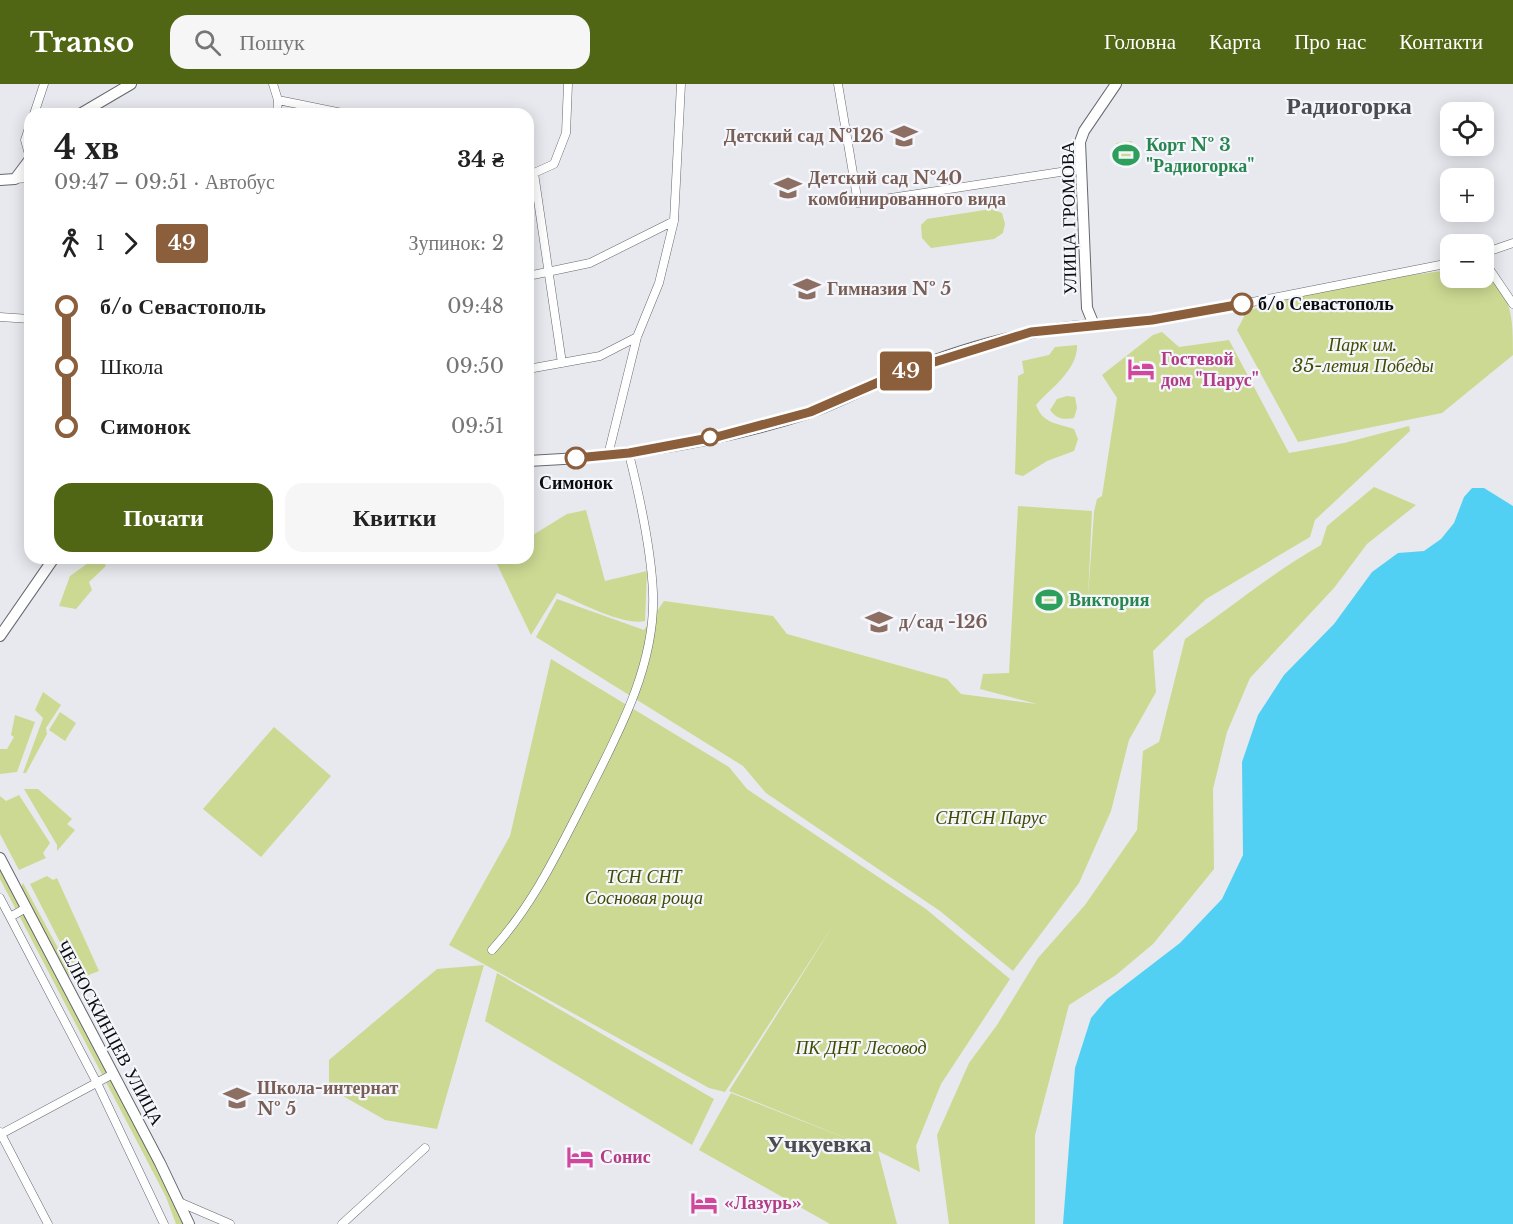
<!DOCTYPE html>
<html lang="uk">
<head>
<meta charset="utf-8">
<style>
  body { margin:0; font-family:"Libre Baskerville",serif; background:#f6f6f6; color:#222; height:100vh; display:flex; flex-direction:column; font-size:22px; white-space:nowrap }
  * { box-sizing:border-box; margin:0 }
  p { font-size:20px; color:#767676 }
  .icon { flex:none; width:33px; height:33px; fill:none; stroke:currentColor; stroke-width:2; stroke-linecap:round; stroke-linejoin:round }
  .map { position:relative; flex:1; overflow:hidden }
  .panel { position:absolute; left:24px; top:24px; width:510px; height:456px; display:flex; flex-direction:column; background:#fff; border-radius:18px; box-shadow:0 3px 15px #0003 }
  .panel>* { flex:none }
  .badge { padding:0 12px; border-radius:4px; font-size:21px; line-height:39px }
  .fabs { position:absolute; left:1440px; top:18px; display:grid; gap:12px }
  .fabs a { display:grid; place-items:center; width:54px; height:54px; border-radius:12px; background:#fff; box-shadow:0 3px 15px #0003; font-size:30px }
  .map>.badge { position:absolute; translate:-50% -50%; box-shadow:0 0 0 3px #fff }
  .legs { display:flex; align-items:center; gap:9px; height:66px; padding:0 30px; font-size:20px }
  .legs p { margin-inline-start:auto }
  .head { display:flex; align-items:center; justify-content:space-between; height:102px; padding:0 30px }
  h1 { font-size:33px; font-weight:700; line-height:45px }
  .primary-button { display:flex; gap:12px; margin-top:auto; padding:12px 30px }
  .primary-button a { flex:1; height:69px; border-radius:18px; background:#506614; color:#fff; font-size:24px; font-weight:700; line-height:69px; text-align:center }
  .primary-button a+a { background:#f6f6f6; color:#222 }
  ul { padding:0 30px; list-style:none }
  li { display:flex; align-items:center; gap:21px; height:60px; font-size:22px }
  li i { display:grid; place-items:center; width:9px; height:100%; margin:0 8px; background:currentColor }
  li i::after { content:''; width:15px; height:15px; margin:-8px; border:4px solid; border-radius:50%; background:#fff }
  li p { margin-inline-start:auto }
  li:first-child i { background:linear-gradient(#0000 50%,currentColor 0) }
  li:last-child i { background:linear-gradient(currentColor 50%,#0000 0) }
  header { display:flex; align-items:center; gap:36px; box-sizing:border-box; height:84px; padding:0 30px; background:#506614; color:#fff }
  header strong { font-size:28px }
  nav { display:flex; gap:33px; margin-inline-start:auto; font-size:21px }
  .search { width:420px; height:54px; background:#f6f6f6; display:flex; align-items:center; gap:15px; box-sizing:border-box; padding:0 21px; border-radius:18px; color:#767676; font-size:22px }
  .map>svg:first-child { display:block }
</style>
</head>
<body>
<header>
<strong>Transo</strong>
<div class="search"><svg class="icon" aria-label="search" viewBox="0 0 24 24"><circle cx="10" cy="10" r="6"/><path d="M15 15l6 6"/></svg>Пошук</div>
<nav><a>Головна</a><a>Карта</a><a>Про нас</a><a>Контакти</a></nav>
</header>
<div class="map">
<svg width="1513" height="1140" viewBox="0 0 1513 1140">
  <rect width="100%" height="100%" fill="#e7e9ee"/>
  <!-- green -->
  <path fill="#ccd992" d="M1132,57L1135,82L1120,84L1116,59Z
    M991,125L1002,129L1005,140L1003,149L994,155L931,164L922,154L921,141L927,135Z
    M1450,186V194H1484V187C1513,213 1513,234 1513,271L1442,329L1298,358L1237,246L1247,227L1343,200Z
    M1162,248L1179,263L1229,256L1289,369L1344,359L1409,342L1410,347L1315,436L1310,453L1206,515L1153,567L1156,608L1129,656L1111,727L1079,799L1013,887L940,827L766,709L743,682L536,553L557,515L644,546L664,517L773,532L787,550L947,595L961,610L1037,620L980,605L983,590L1009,589L1018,422L1092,427L1088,513L1094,428L1097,415L1102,412L1117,314L1102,291L1153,251Z
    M1077,261C1078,286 1051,304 1036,321C1043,340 1057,339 1074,345L1078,355L1074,367L1047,377L1023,392L1015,390L1018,292L1024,289L1022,277L1049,271L1055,263Z
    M1067,312L1075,313L1077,324L1074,334C1063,336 1057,335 1050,326L1057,315Z
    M1374,403L1416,421L1367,460L1334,504L1250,594L1227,648L1213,705L1214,785L1153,860L1116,891L1069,921L1035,1051V1140H949L937,1051L969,979L997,941L1038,874L1085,821L1137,746L1143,667L1159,658L1185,555C1231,524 1273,488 1321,461L1327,442Z
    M586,426L605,497L647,487L645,537C623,542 579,518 557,509L531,551L494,474H528V454L567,430Z
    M95,474H101L106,482L89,498L92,506L76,525L59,522L70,492Z
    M551,575L729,683L747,705L926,825L1010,895L941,1000L916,1062L920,1088L878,1067L897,1140H830L699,1066L731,1009L861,1060L729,1007L834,840L725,1008L709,1004L449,861L510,752Z
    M43,608L61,621L46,644L47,650L26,689H23L43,634L35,626Z
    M60,628L76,639L65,657L49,646Z
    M15,631L35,638L17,688L0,690V665H7L14,653L11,651Z
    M274,643L331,692L261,773L203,725Z
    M24,705H38L72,735L67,740L75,746L57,767V761Z
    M19,711L50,759L43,769L46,774L19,786L0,750V712L6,717Z
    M0,779L186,1140H176L166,1113L0,795Z
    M47,792L53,796L57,794L99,887L86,892L88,896L78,893L30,800Z
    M23,799L73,892L65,891L21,804Z
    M484,881L437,1045L385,1036L329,1004V976L437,885Z
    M497,889L714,1015L692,1061L485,937Z"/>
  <!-- water -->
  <path fill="#52d0f3" d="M1472,404H1484L1513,422V1140H1063L1075,984L1091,934L1107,915L1180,859L1222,815L1243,771L1242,678L1258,631L1284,591L1334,540L1372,488L1398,469L1424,467L1441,455L1454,439L1464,413Z"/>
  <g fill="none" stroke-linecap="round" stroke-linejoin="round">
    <defs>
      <path id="street" d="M273,0L278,16L277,30
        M838,0L858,119L1080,85
        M278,16L347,30
        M34,30L44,0
        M30,41L25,56L30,74
        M528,86L534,89L554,80L566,49L568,0
        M534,89L562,279
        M15,95L30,94
        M1484,169L1513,159
        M1484,177L1513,220
        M528,192L590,179L674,137
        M0,233L30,235
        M1094,241L1152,236L1227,223L1450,179
        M528,285L600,272L637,253
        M608,371L637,253L659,199L674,137L681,0
        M0,814L97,999L164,1140
        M10,833L26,824
        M492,866C531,823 555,774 581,723C614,657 656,585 653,509C651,463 640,414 629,370
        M0,1048L48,1140
        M1,1050L113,990
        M179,1118L230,1140
        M342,1140L425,1064"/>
      <path id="secondary" d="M80,30L131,0
        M0,96L15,95L30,75
        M528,377C622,373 719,358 809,329C841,318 870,301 901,289C962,264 1028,245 1094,241L1087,224L1080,58L1084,47L1116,0
        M0,552L54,474
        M0,774L160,1079L189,1140"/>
    </defs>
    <!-- street casing -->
    <use href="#street" stroke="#67686d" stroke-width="9"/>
    <!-- secondary casing -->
    <use href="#secondary" stroke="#67686d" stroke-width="12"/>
    <!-- street -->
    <use href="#street" stroke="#fff" stroke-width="8"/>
    <!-- secondary -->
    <use href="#secondary" stroke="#fff" stroke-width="10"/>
  </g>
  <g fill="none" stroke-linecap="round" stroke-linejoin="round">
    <defs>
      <path id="line-1" d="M576,374L629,369L720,352L810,328L902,288L1031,248L1152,236L1242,220"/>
    </defs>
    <!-- line-1 casing -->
    <use href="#line-1" stroke="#fff" stroke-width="14"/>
    <!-- line-1 -->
    <use href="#line-1" stroke="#8b5e3c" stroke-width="9"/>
  </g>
  <!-- icons -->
  <defs>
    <symbol id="school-bare" viewBox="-9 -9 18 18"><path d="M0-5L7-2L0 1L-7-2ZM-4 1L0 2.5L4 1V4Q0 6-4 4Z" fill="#8d6e63" stroke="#f4f6fb" stroke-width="2.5" paint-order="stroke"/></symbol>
    <symbol id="stadium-bare" viewBox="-9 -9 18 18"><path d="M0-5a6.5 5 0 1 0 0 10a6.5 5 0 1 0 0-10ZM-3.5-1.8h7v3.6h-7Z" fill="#2e9e5b" stroke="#f4f6fb" stroke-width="2.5" paint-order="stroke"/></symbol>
    <symbol id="hotel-bare" viewBox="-9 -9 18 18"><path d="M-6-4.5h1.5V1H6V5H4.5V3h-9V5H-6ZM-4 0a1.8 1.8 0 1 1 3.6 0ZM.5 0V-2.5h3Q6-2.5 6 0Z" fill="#d1479c" stroke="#f4f6fb" stroke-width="2.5" paint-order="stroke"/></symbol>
  </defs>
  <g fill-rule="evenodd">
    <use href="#school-bare" x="885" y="33" width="38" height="38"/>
    <use href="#stadium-bare" x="1107" y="52" width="38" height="38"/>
    <use href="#school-bare" x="769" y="85" width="38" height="38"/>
    <use href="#school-bare" x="788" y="186" width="38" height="38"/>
    <use href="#hotel-bare" x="1122" y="266" width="38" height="38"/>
    <use href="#stadium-bare" x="1030" y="497" width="38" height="38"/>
    <use href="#school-bare" x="860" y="519" width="38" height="38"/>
    <use href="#school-bare" x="218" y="995" width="38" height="38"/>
    <use href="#hotel-bare" x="561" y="1054" width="38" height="38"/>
    <use href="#hotel-bare" x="685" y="1100" width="38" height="38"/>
  </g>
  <!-- markers -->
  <g fill="#fff" stroke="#8b5e3c" stroke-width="3">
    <circle cx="1242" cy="220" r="10"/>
    <circle cx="710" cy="353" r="8"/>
    <circle cx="576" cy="374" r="10"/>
  </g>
  <g text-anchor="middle" stroke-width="4.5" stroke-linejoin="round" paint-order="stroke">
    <!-- education labels -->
    <g font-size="18" font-weight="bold" fill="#785e54" stroke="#f4f6fb" text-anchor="start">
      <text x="884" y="58" text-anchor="end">Детский сад №126</text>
      <text x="808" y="100">Детский сад №40<tspan x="808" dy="21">комбинированного вида</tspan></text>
      <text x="827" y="211">Гимназия № 5</text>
      <text x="899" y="544">д/сад -126</text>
      <text x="257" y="1010">Школа-интернат<tspan x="257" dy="21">№ 5</tspan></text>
    </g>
    <!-- leisure labels -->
    <g font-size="18" font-weight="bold" fill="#27864d" stroke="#f4f6fb" text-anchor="start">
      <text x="1146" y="67">Корт № 3<tspan x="1146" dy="21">"Радиогорка"</tspan></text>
      <text x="1069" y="522">Виктория</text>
    </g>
    <!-- street labels -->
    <g font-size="18" fill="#0b0c0e" stroke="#f4f6fb">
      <text transform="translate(1069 134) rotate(-91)" y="6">УЛИЦА ГРОМОВА</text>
      <text transform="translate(110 949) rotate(62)" y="6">ЧЕЛЮСКИНЦЕВ УЛИЦА</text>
    </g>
    <!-- stop labels -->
    <g font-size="18" font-weight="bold" fill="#0b0c0e" stroke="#f4f6fb" text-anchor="start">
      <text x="1258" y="226">б/о Севастополь</text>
      <text x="576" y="405" text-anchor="middle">Симонок</text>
    </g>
    <!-- park labels -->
    <g font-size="18" font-style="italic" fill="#414a00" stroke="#f4f6fb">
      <text x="1363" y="267">Парк им.<tspan x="1363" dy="21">35-летия Победы</tspan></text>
      <text x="991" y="740">СНТСН Парус</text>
      <text x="644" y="799">ТСН СНТ<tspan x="644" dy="21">Сосновая роща</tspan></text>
      <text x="861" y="970">ПК ДНТ Лесовод</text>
    </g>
    <!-- hotel labels -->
    <g font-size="18" font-weight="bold" fill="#b23c85" stroke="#f4f6fb" text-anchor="start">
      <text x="1161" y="281">Гостевой<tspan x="1161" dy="21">дом "Парус"</tspan></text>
      <text x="600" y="1079">Сонис</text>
      <text x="724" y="1125">«Лазурь»</text>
    </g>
    <!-- district labels -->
    <g font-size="24" font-weight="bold" fill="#4a4c50" stroke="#f4f6fb">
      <text x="1349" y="30">Радиогорка</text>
      <text x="819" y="1068">Учкуевка</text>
    </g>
  </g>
</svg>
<div class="fabs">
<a><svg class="icon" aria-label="locate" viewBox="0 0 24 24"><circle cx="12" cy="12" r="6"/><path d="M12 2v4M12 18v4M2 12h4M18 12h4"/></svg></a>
<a>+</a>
<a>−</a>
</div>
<b class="badge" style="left:906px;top:287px;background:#8b5e3c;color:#fff">49</b>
<section class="panel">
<div class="head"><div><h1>4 хв</h1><p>09:47 – 09:51 · Автобус</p></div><b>34 ₴</b></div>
<div class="legs"><svg class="icon" aria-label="walk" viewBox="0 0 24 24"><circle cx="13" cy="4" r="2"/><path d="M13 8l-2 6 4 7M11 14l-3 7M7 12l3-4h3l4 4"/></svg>1<svg class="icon" aria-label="forward" viewBox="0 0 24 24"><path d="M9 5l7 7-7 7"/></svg><b class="badge" style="background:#8b5e3c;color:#fff">49</b><p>Зупинок: 2</p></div>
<ul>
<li><i style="color:#8b5e3c"></i><b>б/о Севастополь</b><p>09:48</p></li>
<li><i style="color:#8b5e3c"></i><span>Школа</span><p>09:50</p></li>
<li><i style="color:#8b5e3c"></i><b>Симонок</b><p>09:51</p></li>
</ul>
<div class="primary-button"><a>Почати</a><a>Квитки</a></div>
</section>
</div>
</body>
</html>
